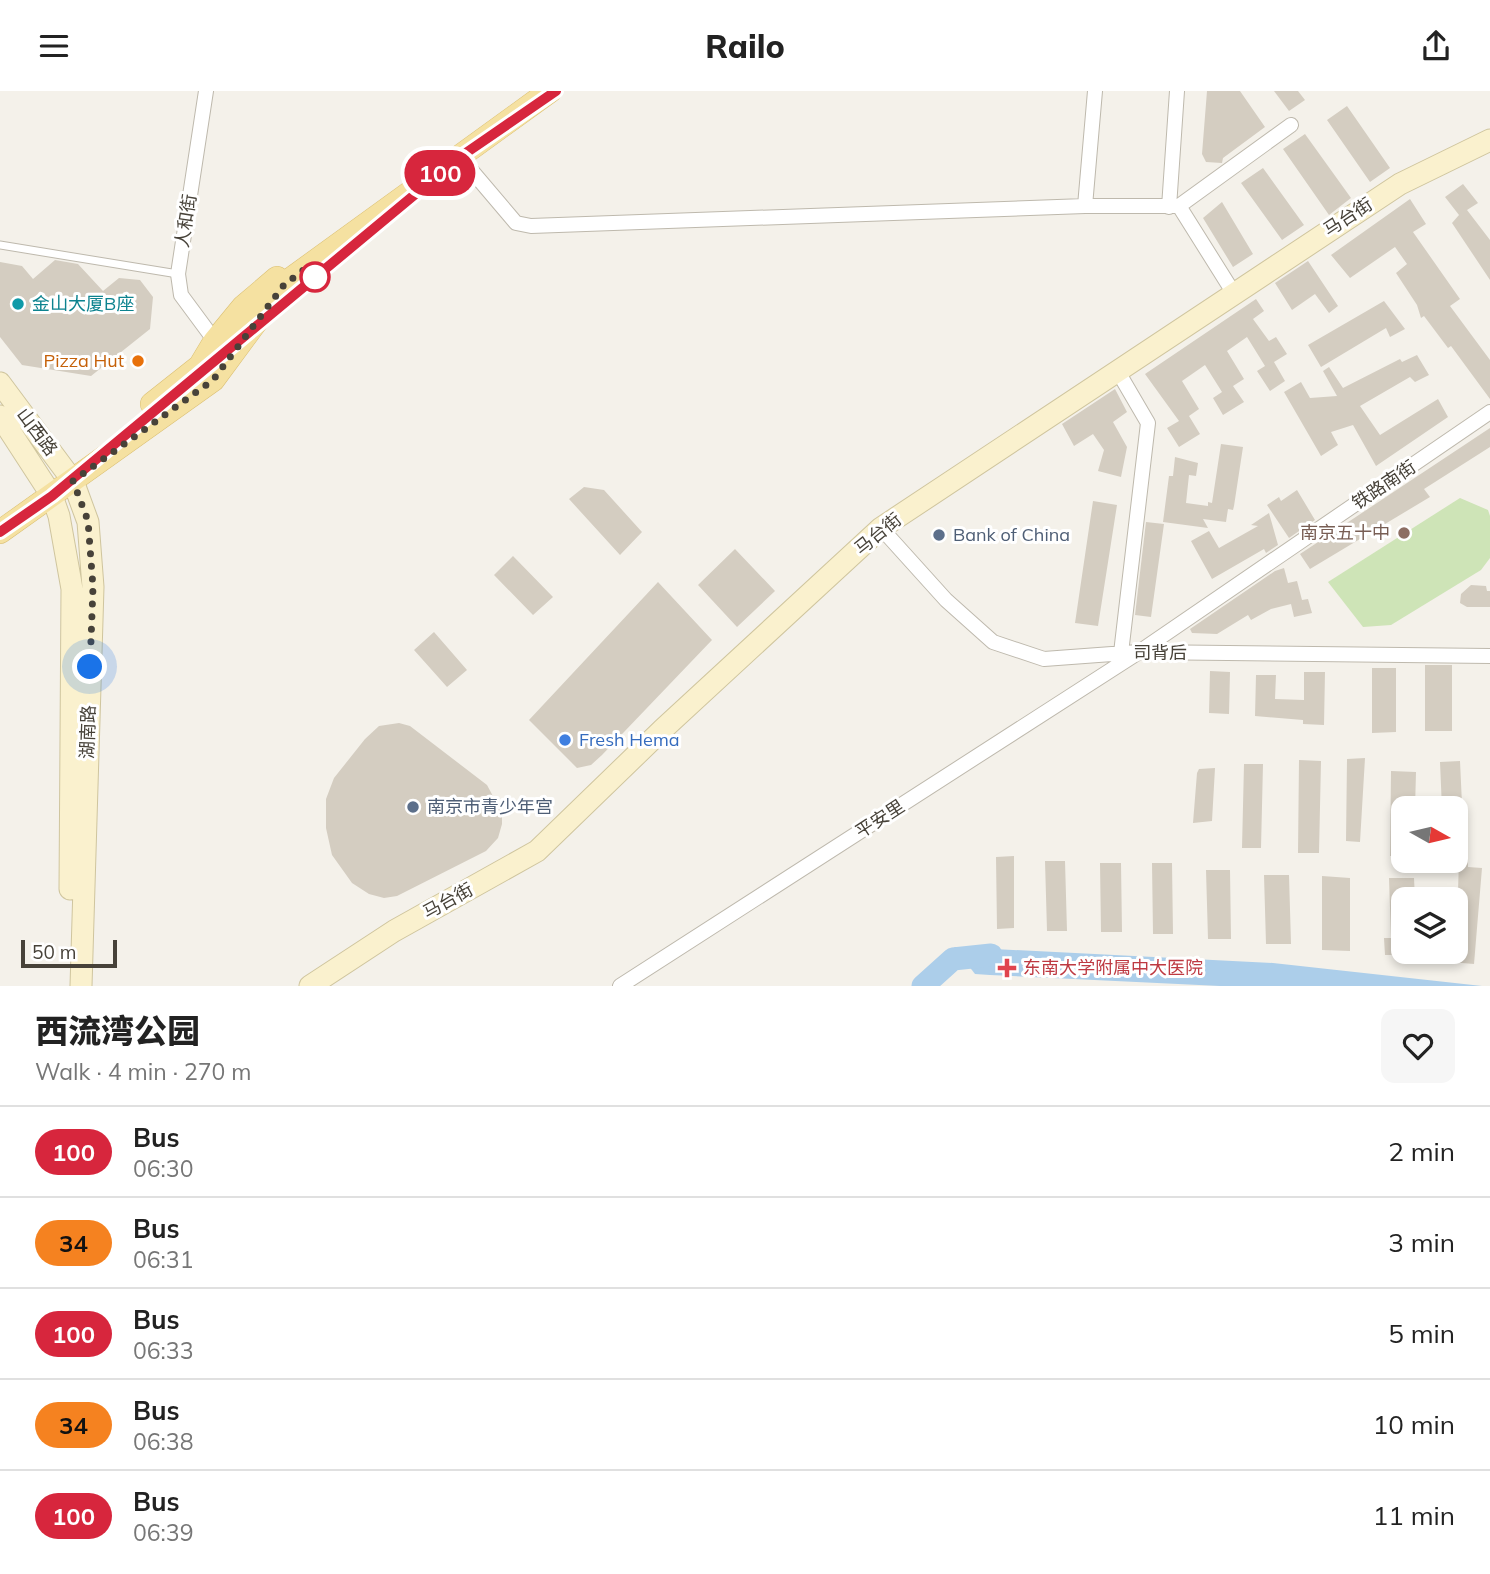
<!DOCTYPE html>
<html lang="en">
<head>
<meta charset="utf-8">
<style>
  body { margin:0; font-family:Mulish,"Noto Sans SC",sans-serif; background:#f6f6f6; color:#222; height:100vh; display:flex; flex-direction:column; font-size:26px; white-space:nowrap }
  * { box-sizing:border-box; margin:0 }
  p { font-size:23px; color:#767676 }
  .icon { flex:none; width:38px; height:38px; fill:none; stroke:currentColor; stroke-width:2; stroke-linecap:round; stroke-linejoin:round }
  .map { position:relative; height:895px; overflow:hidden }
  .drawer { display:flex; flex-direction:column; background:#fff; flex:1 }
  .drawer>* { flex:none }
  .badge { padding:0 14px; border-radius:23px; font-size:24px; line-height:46px }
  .needle { width:46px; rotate:98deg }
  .tools { position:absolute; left:1391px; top:705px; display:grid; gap:14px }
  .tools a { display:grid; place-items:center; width:77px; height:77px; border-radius:14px; background:#fff; box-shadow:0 4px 10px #0003; font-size:35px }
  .scale { position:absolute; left:21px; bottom:18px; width:96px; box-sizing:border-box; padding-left:7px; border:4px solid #474239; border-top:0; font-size:19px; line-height:24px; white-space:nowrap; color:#474239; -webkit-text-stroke:5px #fff; paint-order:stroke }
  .you { position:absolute; width:35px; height:35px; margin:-18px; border:5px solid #fff; border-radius:50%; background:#1a73e8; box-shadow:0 0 0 10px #1a73e833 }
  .map>.badge { position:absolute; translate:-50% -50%; box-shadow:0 0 0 4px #fff }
  .round { display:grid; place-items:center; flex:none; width:74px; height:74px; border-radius:14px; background:#f6f6f6 }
  .overview { display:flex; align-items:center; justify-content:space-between; height:119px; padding:0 35px }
  h1 { font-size:33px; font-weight:800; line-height:52px }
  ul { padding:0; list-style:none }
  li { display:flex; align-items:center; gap:21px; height:91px; padding:0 35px; border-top:2px solid #e0e0e0 }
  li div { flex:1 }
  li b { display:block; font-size:26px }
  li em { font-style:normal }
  li .badge { min-width:77px; font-weight:700; text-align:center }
  header { display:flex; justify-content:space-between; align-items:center; height:91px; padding:0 35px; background:#fff; font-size:32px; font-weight:800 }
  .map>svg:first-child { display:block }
</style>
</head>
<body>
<header><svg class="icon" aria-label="menu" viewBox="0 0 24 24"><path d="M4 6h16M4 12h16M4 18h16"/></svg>Railo<svg class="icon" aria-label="share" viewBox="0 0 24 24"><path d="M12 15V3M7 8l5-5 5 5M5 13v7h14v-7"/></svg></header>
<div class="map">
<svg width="1490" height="895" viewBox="0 0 1490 895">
  <rect width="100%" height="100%" fill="#f4f1ea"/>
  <!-- green -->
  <path fill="#cee4b7" d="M1460,407L1488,419L1490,425V467L1481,479L1391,534L1363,536L1328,491Z"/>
  <!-- water -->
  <path fill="#acceea" d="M954,856L1273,872L1482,895H1220L990,884L975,883Z"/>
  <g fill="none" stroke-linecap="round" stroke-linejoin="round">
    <!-- river -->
    <path stroke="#acceea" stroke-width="23" d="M923,895L953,868L991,864"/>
  </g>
  <!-- building -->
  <path fill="#d4cdc1" d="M1207,0H1240L1265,36L1223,67L1222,72L1206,71L1202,63Z
    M1274,0H1298L1305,9L1289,20Z
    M1347,15L1390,77L1370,91L1327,29Z
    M1305,43L1351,107L1329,124L1283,58Z
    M1263,77L1304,134L1282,149L1241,92Z
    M1463,93L1478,112L1467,119L1490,149V189L1452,132L1459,124L1445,106Z
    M1410,108L1426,133L1413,141L1460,208L1450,215L1490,269V308L1451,255L1448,257L1424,225L1421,227L1417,214L1396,182L1407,173L1395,156L1350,187L1331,164Z
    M1222,111L1253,163L1233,176L1203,127Z
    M55,169L78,173L103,200L119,187L140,189L153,206L150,238L91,285L22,274L0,246V171L22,175L33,188Z
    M1308,170L1338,215L1329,222L1315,203L1292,219L1275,192Z
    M1256,208L1264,220L1253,228L1269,250L1276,246L1287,263L1274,271L1285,290L1270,300L1257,280L1265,275L1247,246L1227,260L1244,288L1233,295L1244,311L1223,324L1213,307L1222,301L1205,274L1182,290L1199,318L1189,325L1200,343L1179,356L1167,337L1179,330L1145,283Z
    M1384,210L1405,238L1390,246L1386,237L1321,276L1308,254Z
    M1417,264L1429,284L1415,291L1410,286L1360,315L1380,344L1438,308L1448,326L1376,375L1353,334L1331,341L1338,354L1321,365L1284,301L1301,291L1310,307L1337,305L1323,280L1329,276L1343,297L1400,268L1402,271Z
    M1115,298L1127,321L1113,331L1127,356L1121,386L1098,380L1104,359L1093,343L1074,355L1062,333Z
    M1490,337V356L1424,398L1430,406L1310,478L1300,463Z
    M1221,353L1243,356L1234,415L1233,419L1228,418L1226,431L1203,428L1208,437L1163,431L1169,385H1173L1175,366L1198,372L1196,385L1189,384L1186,412L1208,415V411L1212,412Z
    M584,396L604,399L642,441L620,464L569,408Z
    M1297,399L1315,429L1289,447L1267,414L1279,406L1281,410Z
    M1093,410L1117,414L1098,535L1075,532Z
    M1269,422L1278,454L1266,462L1264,458L1212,488L1191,450L1209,440L1219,457L1258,435L1251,434Z
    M1146,431L1164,433L1151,526L1135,524Z
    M735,458L775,500L737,536L698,494Z
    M513,465L553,506L533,524L494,484Z
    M1284,477L1288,492L1297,490L1302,509L1308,508L1312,522L1294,526L1291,513L1271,518L1251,529L1248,524L1217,543L1192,542L1190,538L1275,480Z
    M658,491L712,549L602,664L591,674L577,677L529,629Z
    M1471,494L1486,495L1487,500H1490V516H1467L1460,512L1461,503Z
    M434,541L467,579L447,596L414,559Z
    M1425,574H1452V640H1425Z
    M1372,577H1396V641L1372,642Z
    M1210,580L1230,581L1229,623L1209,622Z
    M1304,581H1325L1324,634L1303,633V629L1255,625L1256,584H1276L1275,608L1304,609Z
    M399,632L410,635L487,694L502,722V733L498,747L486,760L397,805L384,807L369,803L352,792L332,764L326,737V708L334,687L365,648L379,635Z
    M1365,667L1360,751L1346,750L1347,668Z
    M1299,669L1321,670L1319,762H1298Z
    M1460,670L1462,713H1466L1467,726L1456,725V718H1442L1440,671Z
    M1244,673H1263L1261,757H1242Z
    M1215,677L1212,730L1193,732L1197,682L1199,678Z
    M1391,680L1416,681L1415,718H1404V765H1390Z
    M1456,748H1468V776L1482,777L1474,873L1450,871L1451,861H1456L1459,769H1456Z
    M1014,765V837L997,838L996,766Z
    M1045,770H1065L1067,840H1047Z
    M1100,772H1121L1122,841H1101Z
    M1152,772H1172L1173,843H1153Z
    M1206,779H1230L1231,848H1208Z
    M1264,784H1289L1291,853H1266Z
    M1322,785L1350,787V860L1322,859Z
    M1389,787H1414L1415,808H1404V864H1385L1384,847H1391Z"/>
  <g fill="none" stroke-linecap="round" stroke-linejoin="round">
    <defs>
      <path id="lane" d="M0,154L178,183"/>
      <path id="street" d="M206,0L178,183L181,204L215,250
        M460,66L516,132L531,135L1085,115L1095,0
        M1085,115H1179L1233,201
        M1179,115L1291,34
        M1169,116L1177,0
        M1117,279L1148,332L1121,562
        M881,437L946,509L993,551L1044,568L1139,561L1490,565
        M620,895L1139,561L1490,321"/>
      <path id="secondary" d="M0,292L73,390L88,431L93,496L81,895
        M0,325L52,405L59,425L72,498L70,798
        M310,895L394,840L537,760L662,639L881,437L1400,93L1490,49"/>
      <path id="primary" d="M152,313L200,275L215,250L243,216L277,187
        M0,441L213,289L284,193L550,0"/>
    </defs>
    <!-- lane casing -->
    <use href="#lane" stroke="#beb9ad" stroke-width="9"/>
    <!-- street casing -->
    <use href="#street" stroke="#beb9ad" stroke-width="16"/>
    <!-- secondary casing -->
    <use href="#secondary" stroke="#cfc59e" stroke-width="23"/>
    <!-- primary casing -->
    <use href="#primary" stroke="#dabf72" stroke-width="24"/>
    <!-- lane -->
    <use href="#lane" stroke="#fff" stroke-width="7"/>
    <!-- street -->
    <use href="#street" stroke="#fff" stroke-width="14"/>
    <!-- secondary -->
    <use href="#secondary" stroke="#faf1ce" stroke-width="21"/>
    <!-- primary -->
    <use href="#primary" stroke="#f5e1a1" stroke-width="23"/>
  </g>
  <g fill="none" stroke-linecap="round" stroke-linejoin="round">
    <defs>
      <path id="line" d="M0,441L52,405L460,66L556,0"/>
    </defs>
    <!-- line casing -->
    <use href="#line" stroke="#fff" stroke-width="16"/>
    <!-- line -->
    <use href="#line" stroke="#d7263d" stroke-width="10"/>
    <!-- walk -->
    <path stroke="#474239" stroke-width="7" stroke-dasharray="0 12.6" d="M90,576L93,496L88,430L73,390L213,289L284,194L306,177L315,186"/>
  </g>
  <!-- markers -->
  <circle fill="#fff" stroke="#d7263d" stroke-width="3.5" cx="315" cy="186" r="14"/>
  <circle fill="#0f9aa8" stroke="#fff" stroke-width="2.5" cx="18" cy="213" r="7"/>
  <circle fill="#e8710a" stroke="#fff" stroke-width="2.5" cx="138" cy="270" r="7"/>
  <circle fill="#8d6e63" stroke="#fff" stroke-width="2.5" cx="1404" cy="442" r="7"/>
  <g fill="#5c6f8a" stroke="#fff" stroke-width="2.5">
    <circle cx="939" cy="444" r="7"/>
    <circle cx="413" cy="716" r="7"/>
  </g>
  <circle fill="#3f7fe0" stroke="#fff" stroke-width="2.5" cx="565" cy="649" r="7"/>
  <path fill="#e0444e" stroke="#fff" stroke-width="2.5" d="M1003.5 866.5h7v7h7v7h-7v7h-7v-7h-7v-7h7z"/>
  <g text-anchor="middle" stroke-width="6" stroke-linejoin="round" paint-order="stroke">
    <!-- street labels -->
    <g font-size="18" fill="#474239" stroke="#fff">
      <text transform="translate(1348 126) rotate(-33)" y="6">马台街</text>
      <text transform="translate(186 130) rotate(-81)" y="6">人和街</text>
      <text transform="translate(37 341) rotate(53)" y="6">山西路</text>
      <text transform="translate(1384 394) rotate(-34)" y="6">铁路南街</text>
      <text transform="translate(878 443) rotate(-39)" y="6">马台街</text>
      <text x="1160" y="568">司背后</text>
      <text transform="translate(88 641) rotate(-88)" y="6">湖南路</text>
      <text transform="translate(880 728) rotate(-33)" y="6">平安里</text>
      <text transform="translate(448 810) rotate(-29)" y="6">马台街</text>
    </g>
    <!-- culture labels -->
    <g font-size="18" fill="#0d838f" stroke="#fff" text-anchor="start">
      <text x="32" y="219">金山大厦B座</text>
    </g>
    <!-- food labels -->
    <g font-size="18" fill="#c56008" stroke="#fff" text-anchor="end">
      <text x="124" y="276">Pizza Hut</text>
    </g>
    <!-- education labels -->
    <g font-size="18" fill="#785e54" stroke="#fff" text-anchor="end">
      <text x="1390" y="448">南京五十中</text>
    </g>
    <!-- service labels -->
    <g font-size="18" fill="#4e5e75" stroke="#fff" text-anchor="start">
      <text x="953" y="450">Bank of China</text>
      <text x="427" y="722">南京市青少年宫</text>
    </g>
    <!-- shop labels -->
    <g font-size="18" fill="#366cbe" stroke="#fff" text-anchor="start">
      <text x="579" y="655">Fresh Hema</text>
    </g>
    <!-- health labels -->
    <g font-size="18" fill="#be3a42" stroke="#fff" text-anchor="start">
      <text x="1023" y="883">东南大学附属中大医院</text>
    </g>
  </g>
</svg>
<div class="tools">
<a><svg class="needle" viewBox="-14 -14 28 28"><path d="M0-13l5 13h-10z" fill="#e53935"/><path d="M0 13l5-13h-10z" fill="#767676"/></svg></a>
<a><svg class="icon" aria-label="layers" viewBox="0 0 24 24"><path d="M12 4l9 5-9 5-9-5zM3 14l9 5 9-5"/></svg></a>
</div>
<div class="scale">50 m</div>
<div class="you" style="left:90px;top:576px"></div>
<b class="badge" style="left:440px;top:82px;background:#d7263d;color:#fff">100</b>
</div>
<section class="drawer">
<div class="overview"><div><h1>西流湾公园</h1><p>Walk · 4 min · 270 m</p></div><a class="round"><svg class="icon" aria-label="heart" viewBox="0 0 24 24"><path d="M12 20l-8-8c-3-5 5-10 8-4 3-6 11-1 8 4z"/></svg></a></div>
<ul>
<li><span class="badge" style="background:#d7263d;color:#fff">100</span><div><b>Bus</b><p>06:30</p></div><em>2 min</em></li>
<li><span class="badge" style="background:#f58220;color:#111">34</span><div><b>Bus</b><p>06:31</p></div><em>3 min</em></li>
<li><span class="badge" style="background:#d7263d;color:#fff">100</span><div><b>Bus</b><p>06:33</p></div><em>5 min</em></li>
<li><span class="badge" style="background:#f58220;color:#111">34</span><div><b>Bus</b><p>06:38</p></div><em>10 min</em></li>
<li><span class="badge" style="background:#d7263d;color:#fff">100</span><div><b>Bus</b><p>06:39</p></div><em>11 min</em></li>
</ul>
</section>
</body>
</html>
